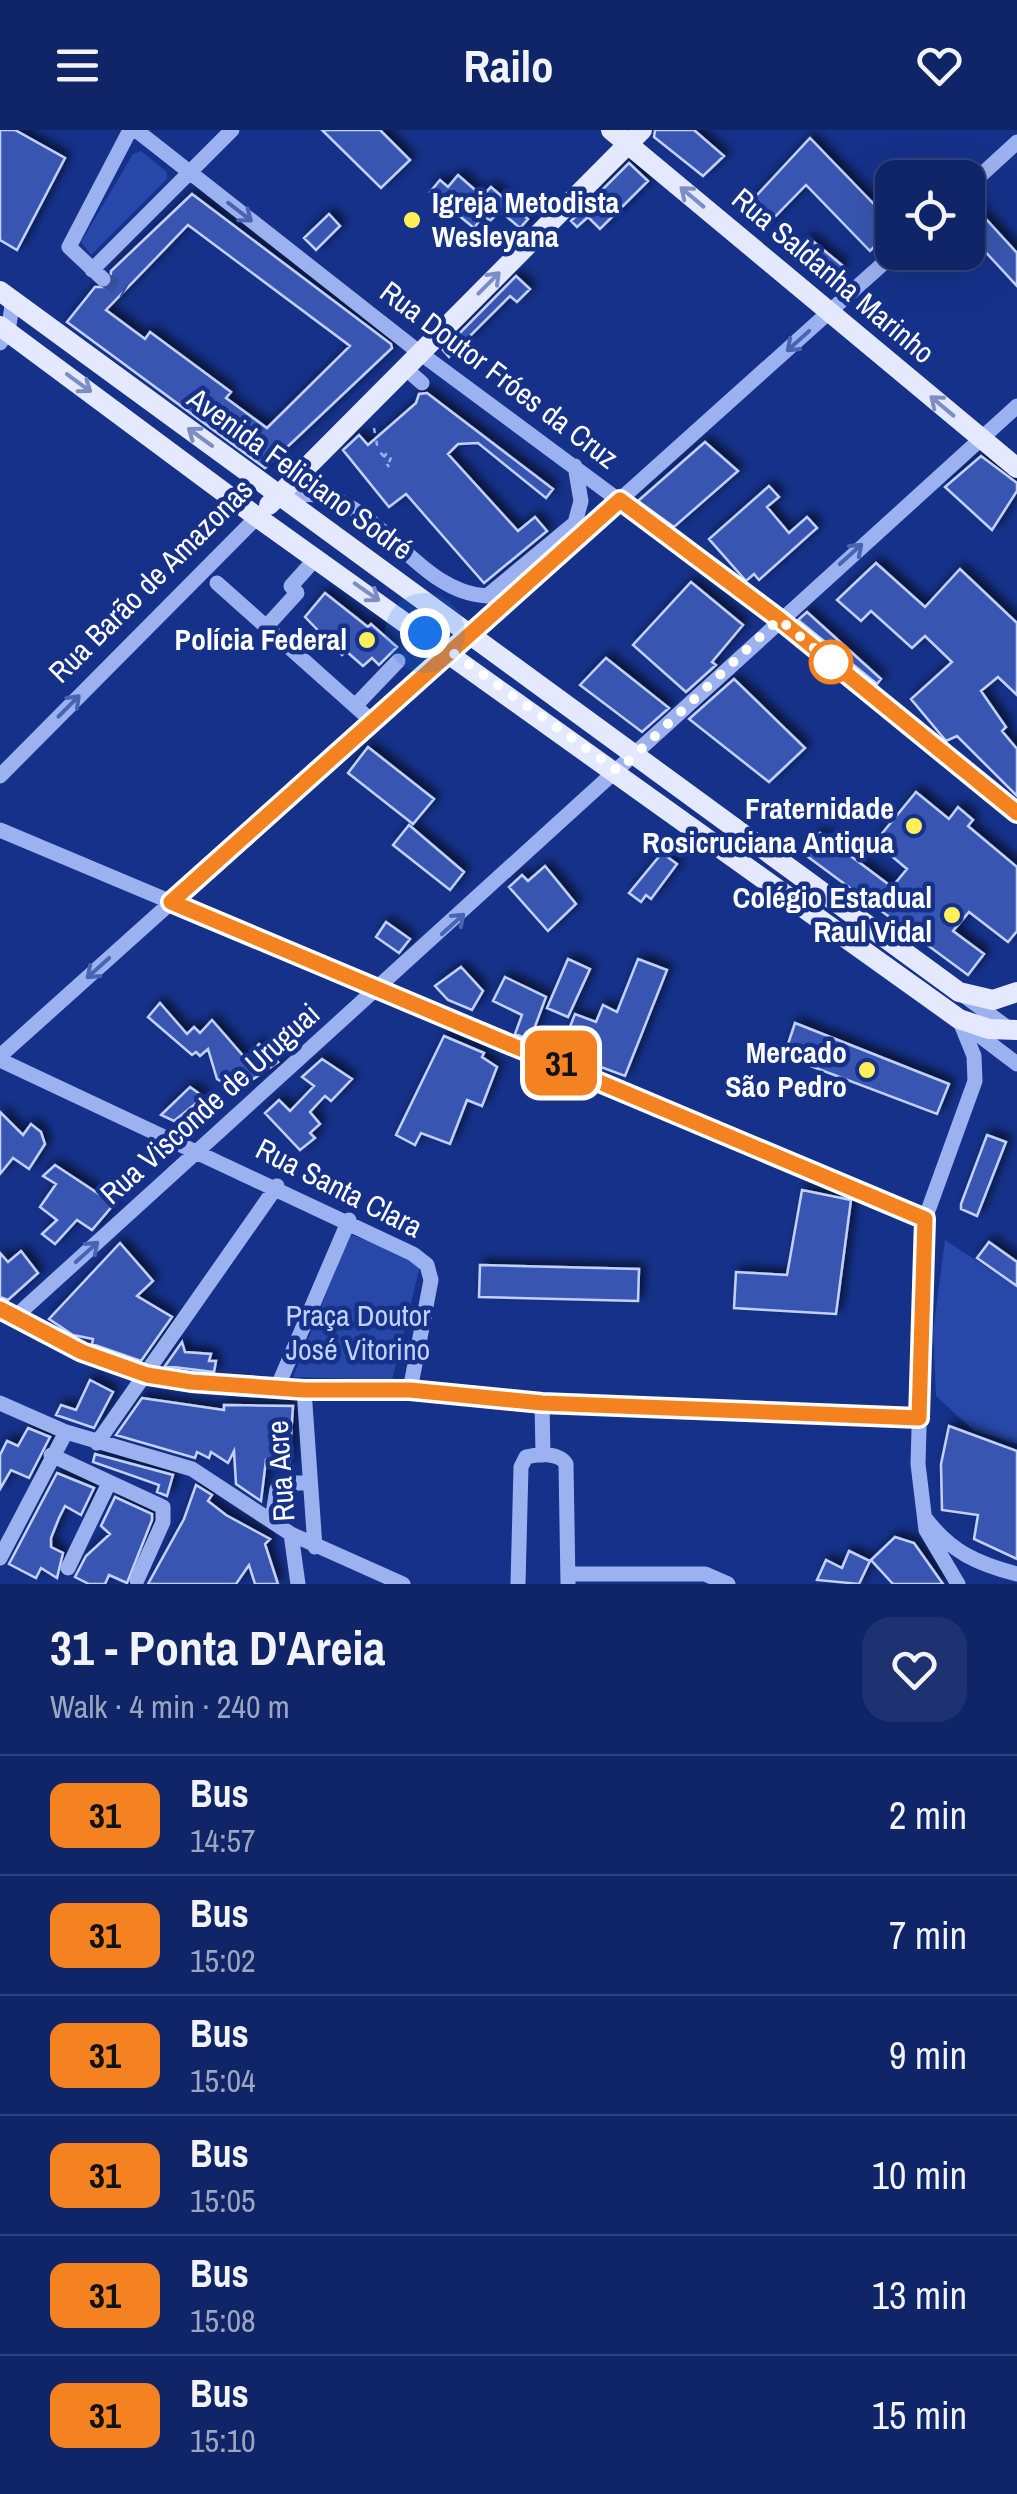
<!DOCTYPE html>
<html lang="en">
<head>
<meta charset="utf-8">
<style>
  body { margin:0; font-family:"Archivo Narrow",sans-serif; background:#1e3170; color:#f1f3f6; height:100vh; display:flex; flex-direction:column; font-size:38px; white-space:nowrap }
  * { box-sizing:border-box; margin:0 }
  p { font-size:32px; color:#9ca5c0 }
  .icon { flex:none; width:55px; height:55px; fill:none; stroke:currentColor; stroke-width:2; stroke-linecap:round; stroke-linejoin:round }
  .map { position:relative; height:1454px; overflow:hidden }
  .panel { display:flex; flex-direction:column; background:#102567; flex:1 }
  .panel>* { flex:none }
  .badge { padding:0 20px; border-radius:15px; font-size:35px; line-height:65px }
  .tools { position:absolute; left:875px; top:30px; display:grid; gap:20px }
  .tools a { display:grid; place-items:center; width:110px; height:110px; border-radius:20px; background:#102567; box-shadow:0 10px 40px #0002,0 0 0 2px #30427b; font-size:50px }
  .you { position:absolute; width:50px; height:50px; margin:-25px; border:8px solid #fff; border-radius:50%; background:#1a73e8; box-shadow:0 0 0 15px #1a73e833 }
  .map>.badge { position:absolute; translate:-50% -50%; box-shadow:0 0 0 5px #fff }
  .round { display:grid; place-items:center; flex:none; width:105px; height:105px; border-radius:30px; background:#1e3170 }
  .overview { display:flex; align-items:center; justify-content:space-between; height:170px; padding:0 50px }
  h1 { font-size:48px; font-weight:700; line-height:75px }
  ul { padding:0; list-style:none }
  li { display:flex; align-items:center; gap:30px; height:120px; padding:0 50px; border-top:2px solid #30427b }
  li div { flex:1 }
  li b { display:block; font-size:38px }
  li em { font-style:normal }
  li .badge { min-width:110px; font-weight:700; text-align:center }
  header { display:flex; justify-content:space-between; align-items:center; height:130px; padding:0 50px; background:#102567; font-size:45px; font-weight:700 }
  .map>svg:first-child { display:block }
</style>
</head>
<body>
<header><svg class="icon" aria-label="menu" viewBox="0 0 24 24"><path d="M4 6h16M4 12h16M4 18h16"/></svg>Railo<svg class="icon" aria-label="heart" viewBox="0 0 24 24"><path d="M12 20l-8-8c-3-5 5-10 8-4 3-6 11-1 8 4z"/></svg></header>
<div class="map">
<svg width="1017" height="1454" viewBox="0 0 1017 1454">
  <defs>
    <filter id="shadow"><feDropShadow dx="5" dy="-5" stdDeviation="5" flood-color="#0009"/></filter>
  </defs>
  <rect width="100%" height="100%" fill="#153189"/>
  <!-- green -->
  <path fill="#2748a8" d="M141,21L167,42V49L91,125L81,112L133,24Z
    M350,1104L421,1132L392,1250L293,1247Z
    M945,1110L1017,1157V1314L973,1300L936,1266L933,1202Z"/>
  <!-- building -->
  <path fill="#3957b1" stroke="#c2d1fb" stroke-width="2.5" fill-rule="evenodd" filter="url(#shadow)" d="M0,0H15L65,28L17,120L0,110Z
    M322,0H380L410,30L381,58Z
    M655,0H694L724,26L703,46L654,7Z
    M810,8L892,93V99L870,121L806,55L763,99L744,79Z
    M629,33L648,51L600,99L588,87L577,97L571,91Z
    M458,45L482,66L491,57L528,89L520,98L500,81L490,91L484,85L474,98L430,62L440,50L448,57Z
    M192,64L391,214L392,218L265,338L67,192L95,157H110L111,141ZM188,95L350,216L267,298L226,268L231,262L150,202L145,209L106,180Z
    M975,77L1017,123V156L968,103V85Z
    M329,84L340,96L316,120L304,108Z
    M809,108L843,136L831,151L797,123Z
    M516,146L530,159L517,172L510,166L449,227L443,220Z
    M427,263L553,359L546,368L478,313L458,314L448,324L518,401L535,387L547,401L484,453L406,364L389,377L343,320L359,305L368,315L416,273L419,264Z
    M705,312L738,341L674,397L638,371Z
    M981,326L1017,353V361L992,400L945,357Z
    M769,356L779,367L767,377L789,403L807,387L817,398L759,450L754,444L746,451L709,409Z
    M876,433L925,477L960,439L1017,493V565L998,547L981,561L1006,597L1002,601L1017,619V666L957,606L946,611L911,569L952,532L925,506L912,518L871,481L861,491L837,470Z
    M691,452L743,495L712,532L716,535L686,562L633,515Z
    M325,463L368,497L371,494L397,517L379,535L372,528L363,536L346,521L342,525L305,487Z
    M807,482L881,549L877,554L798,490Z
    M606,528L669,578L642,602L580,555Z
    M734,549L805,618L769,652L689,589Z
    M368,617L434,669L413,694L348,643Z
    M916,662L949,689L958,677L973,690L968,696L1017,737V801L1008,812L969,782L953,801L984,824L968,845L804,724L820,703L892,757L907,739L875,712Z
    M409,695L464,742L450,760L393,715Z
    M662,723L677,734L651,769L646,765L641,772L629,763Z
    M545,736L576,774L548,801L509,757L522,745L528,751Z
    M386,792L410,809L399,823L376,807Z
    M568,829L590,839L568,887L547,878Z
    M638,829L667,840L625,946L560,922L575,884L596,892L603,875L617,882Z
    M461,837L483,861L472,880L448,870L435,856Z
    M505,847L546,867L530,910L515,904L522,885L493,871Z
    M160,873L187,904L194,897L200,903L212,890L246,929L259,914L278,932L236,961L217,949L208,919L200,926L196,922L192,925L148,887Z
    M795,893L949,954L937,984L784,926Z
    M444,906L484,923L482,927L497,937L482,976L467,970L450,1014L421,1003L415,1015L396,1005Z
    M322,929L352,949L331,971L325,966L310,982L320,994L310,1003L315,1008L300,1020L265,983L279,970L290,981L314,956L302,947Z
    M190,957L204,967L174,991L161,985Z
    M0,982L23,1005L31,994L41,1002L45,1014L29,1039L13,1028L0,1044Z
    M987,1005L1006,1012L977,1086L961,1079V1074Z
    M55,1035L114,1074L92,1100L77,1090L55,1114L42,1104L57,1090L40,1077L56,1054L43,1046Z
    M802,1060L851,1070L836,1184L734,1178L736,1142L787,1145Z
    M989,1112L1017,1132V1156L977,1128Z
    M120,1113L153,1151L137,1166L172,1187L141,1231L92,1214L93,1209L73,1205L49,1189Z
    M21,1121L38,1143L8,1170L0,1167V1123L8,1132Z
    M480,1135L639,1139L638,1171L479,1167Z
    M182,1212L185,1222L211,1224L209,1231H216L214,1242L165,1236Z
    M90,1250L113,1262L94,1298L56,1285L61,1275L76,1280Z
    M142,1268L224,1280V1275L293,1276L289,1336L266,1330L261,1371L236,1354L234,1321L228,1333L211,1322L209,1328L197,1322L195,1328L116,1305Z
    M949,1296L1017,1321V1429L974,1409L978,1385L942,1380L941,1334Z
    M28,1298L50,1307L29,1348L11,1340L0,1359V1325L7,1311L18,1316Z
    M95,1324L173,1345L167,1366L157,1362L159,1355L93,1332Z
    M57,1343L94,1358L81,1385L65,1376L59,1388L51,1408V1417L63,1423L57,1448L41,1438L36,1448L9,1434Z
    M196,1355L212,1365L208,1371L226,1385L270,1409L265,1414L278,1454H255L249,1435L236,1454H148L184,1389Z
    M115,1367L152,1384V1390L127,1453L109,1445L105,1454H89L75,1447L86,1426L110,1404L101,1396Z
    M895,1407L914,1413L943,1454H893L871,1430Z
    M849,1421L870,1431L859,1454L817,1450L826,1430L842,1438Z"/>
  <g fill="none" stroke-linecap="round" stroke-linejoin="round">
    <!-- minor-tunnel -->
    <path stroke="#38509b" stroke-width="15" stroke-dasharray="15 8" stroke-linecap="butt" d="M103,149L125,161"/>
    <!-- path -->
    <path stroke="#9cb1ef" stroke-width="2.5" stroke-dasharray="5 8" stroke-linecap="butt" d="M374,298L378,320L389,332"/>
    <!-- minor -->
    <path stroke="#9cb1ef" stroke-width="15" d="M136,0L420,223L779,489L1017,683
      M968,57L1017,12
      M92,140L232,0
      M103,149L69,117L130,0
      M0,213L8,201L13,170
      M405,238L422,253
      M278,366C293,365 308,363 324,366C385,381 421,463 487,466L575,393L581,371L575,336
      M217,453L374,593
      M266,497L297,463L291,456L317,427
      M355,576L398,531
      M0,646L257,387
      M0,700L925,1089
      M966,867L1012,901
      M967,896L1017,934
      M0,926L896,122
      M0,930L413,1124L427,1135L431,1150L410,1260
      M0,1179L82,1222L147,1245L191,1251L304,1260H410L542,1273L919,1288
      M15,1187L1017,276
      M277,1258L349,1090
      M304,1260L315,1417
      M0,1273L66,1302L192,1339L291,1404L403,1454
      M542,1273L543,1325
      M97,1313L277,1056
      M51,1325L163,1377V1392L137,1450
      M926,1389C951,1422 978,1434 1017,1444
      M272,1390L277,1359L283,1353H308
      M291,1404L298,1454
      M0,1428L66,1302
      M68,1438L109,1353
      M568,1444H705L728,1454
      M518,1454L521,1337L526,1327C537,1324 559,1322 566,1334L568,1454
      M958,1454L926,1400L918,1334L925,1089L975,951L974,926L959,889"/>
    <!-- major -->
    <path stroke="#e4e9ff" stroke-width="20" d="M611,0L1017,338
      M0,161L959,862L993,870L1017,862
      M0,196L257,387L959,889L989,899L1017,900
      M269,375L642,0"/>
    <!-- path-bridge -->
    <path stroke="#9cb1ef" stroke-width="2.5" stroke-dasharray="5 8" stroke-linecap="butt" d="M389,332L392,326L387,323L383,328L389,337"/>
  </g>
  <!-- one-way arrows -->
  <defs><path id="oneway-shaft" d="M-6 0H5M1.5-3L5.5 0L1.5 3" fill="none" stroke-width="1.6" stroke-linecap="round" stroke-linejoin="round" transform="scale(2.5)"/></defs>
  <g stroke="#7c8dc4">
    <use href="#oneway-shaft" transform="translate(692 67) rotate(-140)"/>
    <use href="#oneway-shaft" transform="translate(489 153) rotate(-45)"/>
    <use href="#oneway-shaft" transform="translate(79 253) rotate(36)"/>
    <use href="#oneway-shaft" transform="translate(942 276) rotate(-140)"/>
    <use href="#oneway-shaft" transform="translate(200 307) rotate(-144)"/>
    <use href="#oneway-shaft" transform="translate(367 462) rotate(35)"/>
  </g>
  <g stroke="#4b64b2">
    <use href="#oneway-shaft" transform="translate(240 82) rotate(38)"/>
    <use href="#oneway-shaft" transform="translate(798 211) rotate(138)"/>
    <use href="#oneway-shaft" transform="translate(851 424) rotate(-42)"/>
    <use href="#oneway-shaft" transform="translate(69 576) rotate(-45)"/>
    <use href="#oneway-shaft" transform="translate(453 794) rotate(-42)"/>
    <use href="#oneway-shaft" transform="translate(98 838) rotate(138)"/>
    <use href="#oneway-shaft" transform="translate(87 1122) rotate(-42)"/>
  </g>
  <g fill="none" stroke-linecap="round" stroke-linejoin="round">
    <defs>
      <path id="line" d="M0,1179L82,1222L147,1245L191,1252L304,1260H410L542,1273L919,1288L925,1089L171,772L620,370L779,489L1017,683"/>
    </defs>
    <!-- line casing -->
    <use href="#line" stroke="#fff" stroke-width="22"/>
    <!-- line -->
    <use href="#line" stroke="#f58220" stroke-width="15"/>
    <!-- walk -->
    <path stroke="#fff" stroke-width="10" stroke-dasharray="0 18" d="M425,503L618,641L779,489L837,537L831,532"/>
  </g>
  <!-- markers -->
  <g fill="#fff05a" stroke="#153189" stroke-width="4">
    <circle cx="412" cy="90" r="10"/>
    <circle cx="367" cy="510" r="10"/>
    <circle cx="914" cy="696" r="10"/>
    <circle cx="952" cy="785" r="10"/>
    <circle cx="867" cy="940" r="10"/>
  </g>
  <circle fill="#fff" stroke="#f58220" stroke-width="5" cx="831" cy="532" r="20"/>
  <g text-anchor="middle" stroke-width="9" stroke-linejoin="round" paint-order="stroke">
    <!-- poi labels -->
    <g font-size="30" font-weight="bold" fill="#fff" stroke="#153189" text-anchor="end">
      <text x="432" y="83" text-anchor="start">Igreja Metodista<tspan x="432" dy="34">Wesleyana</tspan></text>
      <text x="347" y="520">Polícia Federal</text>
      <text x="894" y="689">Fraternidade<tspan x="894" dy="34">Rosicruciana Antiqua</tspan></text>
      <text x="932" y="778">Colégio Estadual<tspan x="932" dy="34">Raul Vidal</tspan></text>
      <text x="847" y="933">Mercado<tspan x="847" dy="34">São Pedro</tspan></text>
    </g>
    <!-- street labels -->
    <g font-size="30" fill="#fff" stroke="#153189">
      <text transform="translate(833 146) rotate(40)" y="10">Rua Saldanha Marinho</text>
      <text transform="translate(499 245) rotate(37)" y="10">Rua Doutor Fróes da Cruz</text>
      <text transform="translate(300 344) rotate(36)" y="10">Avenida Feliciano Sodré</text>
      <text transform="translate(151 451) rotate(-45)" y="10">Rua Barão de Amazonas</text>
      <text transform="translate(210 974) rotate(-42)" y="10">Rua Visconde de Uruguai</text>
      <text transform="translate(339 1058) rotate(27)" y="10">Rua Santa Clara</text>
      <text transform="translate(281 1341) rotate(-94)" y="10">Rua Acre</text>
    </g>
    <!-- park labels -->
    <g font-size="30" fill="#c2d1fb" stroke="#153189">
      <text x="358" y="1196">Praça Doutor<tspan x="358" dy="34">José Vitorino</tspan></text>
    </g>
  </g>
</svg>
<div class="tools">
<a><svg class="icon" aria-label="locate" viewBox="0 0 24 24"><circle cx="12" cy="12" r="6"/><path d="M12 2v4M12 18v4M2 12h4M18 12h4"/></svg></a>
</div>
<div class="you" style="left:425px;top:503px"></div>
<b class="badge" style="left:561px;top:933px;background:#f58220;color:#111">31</b>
</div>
<section class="panel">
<div class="overview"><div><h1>31 - Ponta D'Areia</h1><p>Walk · 4 min · 240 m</p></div><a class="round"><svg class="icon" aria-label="heart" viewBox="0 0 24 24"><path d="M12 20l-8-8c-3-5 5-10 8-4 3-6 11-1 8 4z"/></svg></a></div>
<ul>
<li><span class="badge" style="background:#f58220;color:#111">31</span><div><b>Bus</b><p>14:57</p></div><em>2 min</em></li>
<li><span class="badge" style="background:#f58220;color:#111">31</span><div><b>Bus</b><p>15:02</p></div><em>7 min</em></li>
<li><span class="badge" style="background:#f58220;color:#111">31</span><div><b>Bus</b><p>15:04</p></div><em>9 min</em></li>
<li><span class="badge" style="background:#f58220;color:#111">31</span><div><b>Bus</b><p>15:05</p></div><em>10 min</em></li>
<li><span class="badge" style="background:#f58220;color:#111">31</span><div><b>Bus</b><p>15:08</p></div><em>13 min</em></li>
<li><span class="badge" style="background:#f58220;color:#111">31</span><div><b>Bus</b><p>15:10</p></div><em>15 min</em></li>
</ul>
</section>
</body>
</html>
